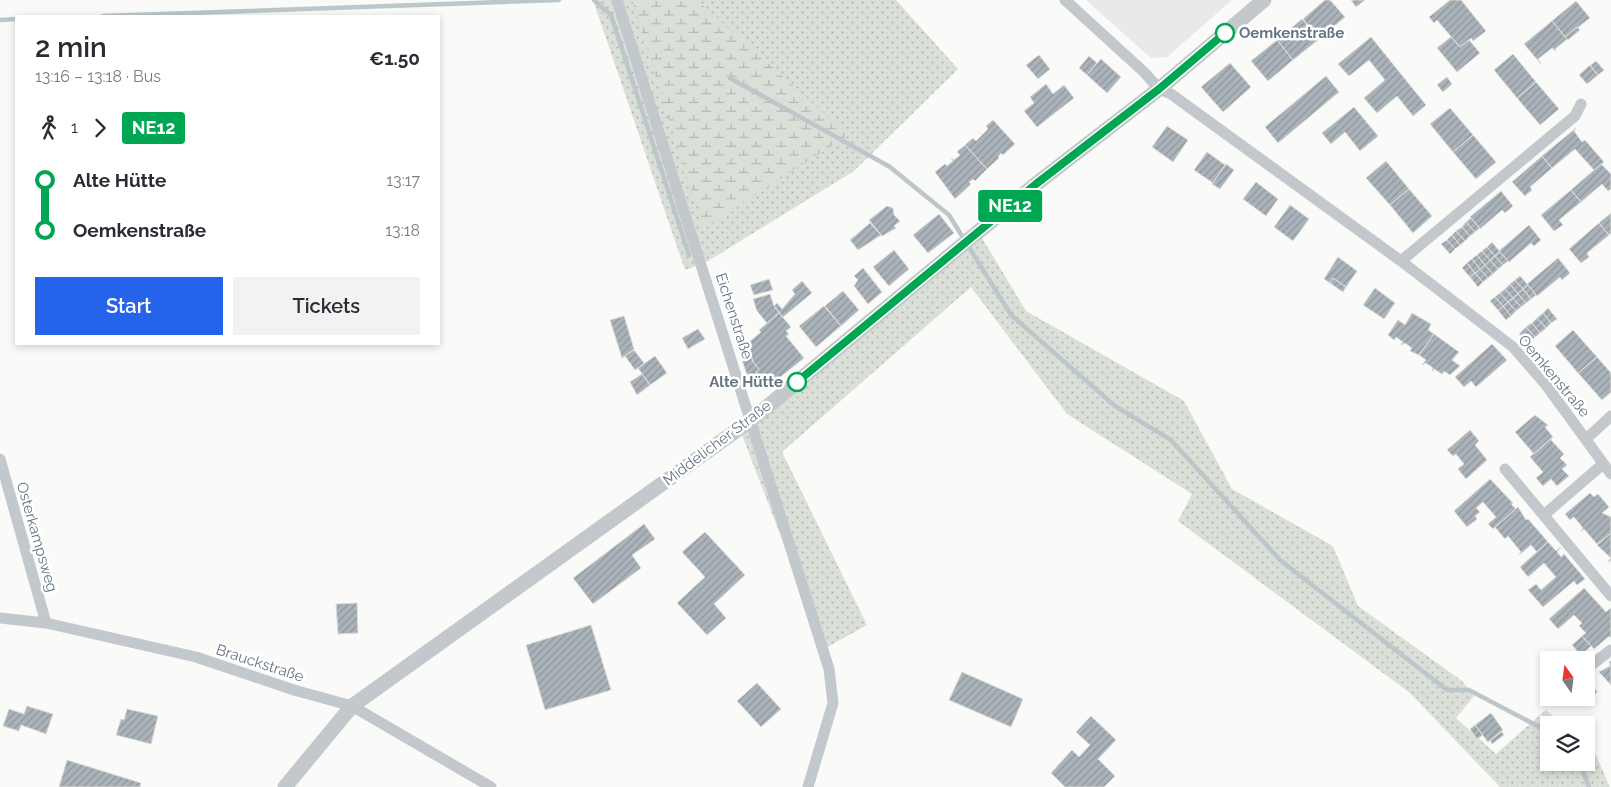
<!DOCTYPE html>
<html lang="en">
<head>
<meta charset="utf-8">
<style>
  body { margin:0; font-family:Raleway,sans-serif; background:#f2f2f3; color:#2b2b33; height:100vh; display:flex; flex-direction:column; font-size:19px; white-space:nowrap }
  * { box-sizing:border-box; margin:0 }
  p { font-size:16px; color:#7c7c81 }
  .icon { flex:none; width:28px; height:28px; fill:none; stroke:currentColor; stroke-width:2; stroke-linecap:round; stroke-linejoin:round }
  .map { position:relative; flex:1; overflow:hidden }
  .panel { position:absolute; left:15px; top:15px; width:425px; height:330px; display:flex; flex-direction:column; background:#fff; border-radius:0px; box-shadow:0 2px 8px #0003 }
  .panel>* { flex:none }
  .badge { padding:0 10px; border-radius:4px; font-size:18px; line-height:32px }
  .needle { width:32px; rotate:346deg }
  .controls { position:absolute; left:1540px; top:651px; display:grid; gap:10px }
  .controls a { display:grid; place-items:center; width:55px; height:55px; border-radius:0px; background:#fff; box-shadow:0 2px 8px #0003; font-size:25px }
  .map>.badge { position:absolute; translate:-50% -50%; box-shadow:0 0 0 2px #fff }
  .legs { display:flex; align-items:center; gap:8px; height:55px; padding:0 20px; font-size:16px }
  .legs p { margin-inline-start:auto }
  .summary { display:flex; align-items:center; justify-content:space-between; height:85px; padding:0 20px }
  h1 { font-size:28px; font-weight:600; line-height:38px }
  .cta { display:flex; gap:10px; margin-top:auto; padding:10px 20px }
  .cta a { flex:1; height:58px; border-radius:0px; background:#2563eb; color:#fff; font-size:20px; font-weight:600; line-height:58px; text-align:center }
  .cta a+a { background:#f2f2f3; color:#2b2b33 }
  ul { padding:0 20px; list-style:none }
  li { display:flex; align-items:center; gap:18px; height:50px; font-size:19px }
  li i { display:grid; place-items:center; width:8px; height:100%; margin:0 6px; background:currentColor }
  li i::after { content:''; width:12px; height:12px; margin:-6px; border:4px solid; border-radius:50%; background:#fff }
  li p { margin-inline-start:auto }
  li:first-child i { background:linear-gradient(#0000 50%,currentColor 0) }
  li:last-child i { background:linear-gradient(currentColor 50%,#0000 0) }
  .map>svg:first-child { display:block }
</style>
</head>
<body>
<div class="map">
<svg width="1611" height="787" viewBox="0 0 1611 787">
  <defs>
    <pattern id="grass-dots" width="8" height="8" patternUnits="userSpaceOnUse" patternTransform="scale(1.25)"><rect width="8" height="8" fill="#dadfd7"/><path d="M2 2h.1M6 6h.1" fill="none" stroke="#b4b9b4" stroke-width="1.8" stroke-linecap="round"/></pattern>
    <pattern id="wetland-marsh" width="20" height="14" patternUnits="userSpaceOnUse" patternTransform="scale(1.25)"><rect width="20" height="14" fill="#dadfd7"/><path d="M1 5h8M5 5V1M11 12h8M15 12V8" fill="none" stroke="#b4b9b4"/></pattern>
    <pattern id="building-hatch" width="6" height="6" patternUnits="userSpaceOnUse" patternTransform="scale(1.25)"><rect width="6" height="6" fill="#aab3b9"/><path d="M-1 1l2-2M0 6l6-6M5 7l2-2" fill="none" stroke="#8e969c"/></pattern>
  </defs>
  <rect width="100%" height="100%" fill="#fafaf8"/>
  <!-- built -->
  <path fill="#e8e9e9" d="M1086,0H1232L1167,57L1151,58Z"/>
  <!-- grass -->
  <path fill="url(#grass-dots)" d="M593,0H896L958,69L854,171L705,263L685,270Z
    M979,233L1026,311L1184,401L1232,489L1333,546L1358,606L1462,681L1474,696L1456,718L1496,754L1546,710L1563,725H1549V762H1586V745L1595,753L1610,787H1500L1410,693L1178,521L1192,494L1067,414L971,287L782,452L867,625L824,649L742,435Z"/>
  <!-- wetland -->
  <path fill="url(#wetland-marsh)" d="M632,0H697L848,135L703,229Z"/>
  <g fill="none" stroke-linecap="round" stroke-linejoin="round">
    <!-- stream -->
    <path stroke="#bbc7cb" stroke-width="4.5" d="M594,0L611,15L689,255
      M103,16L559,0
      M0,20L16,19
      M730,78L890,167L949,215L1011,315L1115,406L1171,440L1280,560L1447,690H1469L1549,732
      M1579,762L1589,787"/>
  </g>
  <!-- building -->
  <path fill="url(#building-hatch)" stroke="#dcdcda" d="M1325,0H1330L1345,17L1319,39L1303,19Z
    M1351,0H1365L1356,7Z
    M1450,0H1461L1486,31L1473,41L1471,38L1460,47L1437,20L1434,23L1429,17Z
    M1576,1L1590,18L1565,37L1552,21Z
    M1302,19L1319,39L1293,60L1277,40Z
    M1552,21L1567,39L1555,49L1556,51L1552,48L1538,59L1541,64L1524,44Z
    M1577,27L1580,30L1568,40L1565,37Z
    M1371,37L1426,105L1413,116L1397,96L1377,113L1364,98L1385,80L1369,60L1349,76L1338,64Z
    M1451,37L1460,47L1469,40L1480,53L1457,72L1437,48Z
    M1277,40L1293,60L1268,81L1251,61Z
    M1513,54L1536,82L1517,98L1494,70Z
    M1039,55L1050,69L1038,79L1026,65Z
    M1089,56L1097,63L1087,75L1079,68Z
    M1101,59L1121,77L1107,93L1087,75Z
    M1596,61L1604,70L1598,75L1590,66Z
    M1230,63L1251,87L1223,112L1201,87Z
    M1590,65L1598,75L1587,84L1579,75Z
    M1326,76L1339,92L1278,143L1265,127Z
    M1447,77L1452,84L1443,92L1437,85Z
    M1536,82L1559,109L1540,125L1517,98Z
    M1046,84L1053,94L1064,85L1074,98L1037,127L1024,111L1034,103L1030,97Z
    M1354,107L1378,136L1360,151L1345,132L1331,144L1322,133Z
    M1450,108L1473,135L1453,152L1430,124Z
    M993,120L1015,144L1003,155L1001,153L998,157L999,158L987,169L965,145L973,138L976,141L982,135L979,132L982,135L988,129L986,126Z
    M1167,126L1188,140L1173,162L1152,147Z
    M1576,128L1574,131L1582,142L1585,140L1604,162L1594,170L1575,149L1552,168L1542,156Z
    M1473,135L1496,162L1476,179L1453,152Z
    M965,145L987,169L975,181L973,179L969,182L971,184L955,199L935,172L945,164L947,166L953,161L951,158L954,160L960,155L957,152Z
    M1207,152L1225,165L1213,183L1194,170Z
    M1542,156L1552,168L1530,187L1532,190L1525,196L1512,182Z
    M1386,161L1409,189L1390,205L1366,178Z
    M1226,164L1234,170L1220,189L1212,184Z
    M1601,164L1611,174V189L1608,191L1602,184L1581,202L1571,190Z
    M1256,182L1278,199L1266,216L1243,199Z
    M1409,189L1432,216L1413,233L1390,205Z
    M1571,190L1581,202L1559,220L1563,225L1554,231L1541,215Z
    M1501,191L1513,206L1505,213L1502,210L1480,229L1470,217Z
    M1290,205L1309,219L1293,241L1274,227Z
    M887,206L893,208L894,215L900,221L894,226L896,228L882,236L869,220Z
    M1611,213V233L1609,235L1599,223Z
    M939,214L954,233L928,253L913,235Z
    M1471,218L1480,228L1475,232L1466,222Z
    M1466,222L1475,232L1470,236L1462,227Z
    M870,223L881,235L858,250L850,240Z
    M1599,223L1609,235L1587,253L1589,257L1581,263L1569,249Z
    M1529,225L1541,240L1534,246L1531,243L1509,262L1499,251Z
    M1462,227L1470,236L1465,241L1456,231Z
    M1456,231L1465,241L1460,245L1452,235Z
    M1452,235L1460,245L1455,249L1447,240Z
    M1447,240L1455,249L1450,254L1441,244Z
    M1492,242L1500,252L1495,256L1487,247Z
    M1487,247L1495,256L1490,260L1482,251Z
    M894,250L909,269L889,286L873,267Z
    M1482,251L1490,260L1485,265L1477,255Z
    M1500,252L1508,261L1503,265L1495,256Z
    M1477,255L1485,265L1480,269L1472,259Z
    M1495,256L1503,265L1498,269L1490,260Z
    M1338,257L1357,271L1346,287L1333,278L1330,283L1324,279Z
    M1558,258L1570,273L1562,280L1560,277L1537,296L1527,284Z
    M1472,259L1480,269L1475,273L1467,263Z
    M1490,260L1498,269L1493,274L1485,265Z
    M1467,263L1475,273L1470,277L1462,268Z
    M1485,265L1493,274L1488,278L1480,269Z
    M863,268L882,292L868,304L854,286L858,280L854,276Z
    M1480,269L1488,278L1483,282L1475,273Z
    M1475,273L1483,282L1478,287L1470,277Z
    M1520,276L1528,285L1523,289L1515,280Z
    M1333,278L1346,287L1343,292L1330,283Z
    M769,279L773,290L754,295L750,285Z
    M1515,280L1523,289L1518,294L1510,284Z
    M802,281L812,293L783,317L774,306L777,303L782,309L795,294L792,290Z
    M1510,284L1518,294L1513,298L1505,289Z
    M1528,285L1536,295L1531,299L1523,289Z
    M1375,288L1395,303L1384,319L1363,305Z
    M1505,289L1513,298L1508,302L1500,293Z
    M1523,289L1531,299L1526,303L1518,294Z
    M843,291L859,310L841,326L825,306Z
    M1500,293L1508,302L1503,306L1495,297Z
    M770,294L774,306L779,313L767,323L757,311L753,299Z
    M1518,294L1526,303L1521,307L1513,298Z
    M1495,297L1503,306L1498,310L1490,301Z
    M1513,298L1521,307L1516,311L1508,302Z
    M1508,302L1516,311L1511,316L1503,306Z
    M824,306L841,326L816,347L799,326Z
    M1503,306L1511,316L1506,320L1498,310Z
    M1548,308L1557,319L1551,323L1543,313Z
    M779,313L791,327L786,331L789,334L786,336L804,358L773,383L765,382L756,372L759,369L753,362L748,343L761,332L759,330Z
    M1412,313L1431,324L1428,330L1434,334L1419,355L1410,351L1412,348L1405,343L1401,345L1403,342L1396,337L1394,340L1388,335L1398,320L1405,325Z
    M1543,313L1551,323L1546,328L1537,318Z
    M624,316L634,349L622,358L610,320Z
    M1537,318L1546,328L1540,333L1532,323Z
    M1532,323L1540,333L1535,337L1526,327Z
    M1526,327L1535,337L1528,344L1519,334Z
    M698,329L705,339L688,349L682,338Z
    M1573,330L1597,357L1578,373L1555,346Z
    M1434,334L1459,352L1452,360L1460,366L1450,375L1444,371L1442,374L1434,369L1432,372L1433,368L1426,363L1422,365L1426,360L1419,355Z
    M748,343L753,362L759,369L756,372L765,382L749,381L739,351Z
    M1492,344L1507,360L1476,387L1471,381L1464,387L1455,377Z
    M634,350L644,363L635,370L625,356Z
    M655,356L667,373L650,385L638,368Z
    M1597,357L1611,373V392L1602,400L1578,373Z
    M642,374L650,385L637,395L630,382Z
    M1535,415L1548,425L1545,427L1553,437L1534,454L1515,432Z
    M1470,430L1479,441L1475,445L1487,460L1466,479L1458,469L1464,464L1456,454L1453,456L1447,450Z
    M1553,436L1551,440L1564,454L1560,458L1567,465L1562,469L1569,476L1557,486L1551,479L1543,486L1536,478L1543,472L1530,457Z
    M1490,479L1513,503L1511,504L1516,509L1493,529L1488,524L1496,517L1483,502L1476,508L1480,512L1475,516L1477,519L1467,527L1454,511Z
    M1590,493L1594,497L1598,494L1609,507L1602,513L1611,517V533L1597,544L1584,529L1581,532L1583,528L1574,517L1570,520L1565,514Z
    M1518,507L1526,520L1528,519L1548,542L1537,552L1531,545L1519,555L1521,552L1508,536L1505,539L1495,527Z
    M644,524L655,539L632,555L641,568L593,604L573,578Z
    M705,532L745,575L714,604L726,618L707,635L677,603L705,577L682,552Z
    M1611,533V561L1608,562L1611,558L1597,545Z
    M1548,542L1556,551L1561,547L1557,552L1561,557L1564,554L1585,579L1577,585L1574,581L1543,607L1528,590L1536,584L1541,590L1556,577L1544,563L1528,577L1520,567Z
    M1584,588L1606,612L1611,608V637H1608L1594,649L1582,636L1586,633L1579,626L1582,623L1574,615L1558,629L1549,619Z
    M357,603L358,633L338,634L336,604Z
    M591,625L611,690L545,710L526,645Z
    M1582,636L1591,646L1581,655L1572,645Z
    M1609,661H1611V685L1599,672L1610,666Z
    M962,672L1023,699L1011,727L949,700Z
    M1589,681L1597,692L1587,700L1586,683Z
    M757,683L781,709L761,727L737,701Z
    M27,706L53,714L46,734L21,725L19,731L3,726L9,709L24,714Z
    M127,709L158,716L151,744L116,735L121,719L124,720Z
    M1491,713L1503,730L1488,742L1475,725Z
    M1091,716L1116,740L1098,759L1115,776L1104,787H1065L1051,773L1072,750L1079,757L1090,745L1076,732Z
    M1475,725L1483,735L1477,739L1470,729Z
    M1502,732L1504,735L1492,744L1490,740Z
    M67,760L141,783L140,787H59Z"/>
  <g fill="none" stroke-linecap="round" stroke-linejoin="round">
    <!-- minor -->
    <path stroke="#c3c8cc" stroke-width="11" d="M617,0L829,669L833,703L808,787
      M1065,0L1144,72L1159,89L1171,94L1401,261L1513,347L1546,385L1611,474
      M1401,261L1575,116L1581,104
      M1586,439L1611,416
      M0,459L46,623
      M1505,469L1611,596
      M1544,515L1603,464
      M0,618L46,623L196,657L294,690L352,706L491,787
      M1586,669L1611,650"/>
    <!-- tertiary -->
    <path stroke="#c3c8cc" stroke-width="15" d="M285,787L352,706L751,420L1036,184L1159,89L1264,0"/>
  </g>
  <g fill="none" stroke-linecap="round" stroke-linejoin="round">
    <defs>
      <path id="line-1" d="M797,382L1036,184L1159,89L1225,33"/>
    </defs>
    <!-- line-1 casing -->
    <use href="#line-1" stroke="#fff" stroke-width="11"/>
    <!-- line-1 -->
    <use href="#line-1" stroke="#00a651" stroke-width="8"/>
  </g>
  <!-- markers -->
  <g fill="#fff" stroke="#00a651" stroke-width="2.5">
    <circle cx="1225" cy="33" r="9"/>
    <circle cx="797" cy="382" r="9"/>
  </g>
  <g text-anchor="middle" stroke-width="5" stroke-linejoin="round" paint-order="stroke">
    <!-- stop labels -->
    <g font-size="15" font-weight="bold" fill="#657683" stroke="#fff" text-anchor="start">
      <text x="1239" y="38">Oemkenstraße</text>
      <text x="783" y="387" text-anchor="end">Alte Hütte</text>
    </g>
    <!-- street labels -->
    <g font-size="15" fill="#657683" stroke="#fff">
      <text transform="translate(734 316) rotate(72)" y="5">Eichenstraße</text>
      <text transform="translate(1554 376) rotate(50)" y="5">Oemkenstraße</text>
      <text transform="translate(717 443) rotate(-37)" y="5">Middelicher Straße</text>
      <text transform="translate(37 537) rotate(74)" y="5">Osterkampsweg</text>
      <text transform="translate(260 663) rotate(18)" y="5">Brauckstraße</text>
    </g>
  </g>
</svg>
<div class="controls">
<a><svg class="needle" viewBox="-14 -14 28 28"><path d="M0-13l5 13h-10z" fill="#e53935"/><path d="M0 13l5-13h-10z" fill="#7c7c81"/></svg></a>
<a><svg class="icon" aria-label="layers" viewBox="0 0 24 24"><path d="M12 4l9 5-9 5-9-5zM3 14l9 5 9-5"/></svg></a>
</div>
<b class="badge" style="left:1010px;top:206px;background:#00a651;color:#fff">NE12</b>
<section class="panel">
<div class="summary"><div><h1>2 min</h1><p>13:16 – 13:18 · Bus</p></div><b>€1.50</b></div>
<div class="legs"><svg class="icon" aria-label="walk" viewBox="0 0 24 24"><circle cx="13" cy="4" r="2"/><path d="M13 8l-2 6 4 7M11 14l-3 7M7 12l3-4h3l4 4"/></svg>1<svg class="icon" aria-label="forward" viewBox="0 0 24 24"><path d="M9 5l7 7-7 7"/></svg><b class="badge" style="background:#00a651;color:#fff">NE12</b></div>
<ul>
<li><i style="color:#00a651"></i><b>Alte Hütte</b><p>13:17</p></li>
<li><i style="color:#00a651"></i><b>Oemkenstraße</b><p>13:18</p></li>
</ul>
<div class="cta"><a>Start</a><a>Tickets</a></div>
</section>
</div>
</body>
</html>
